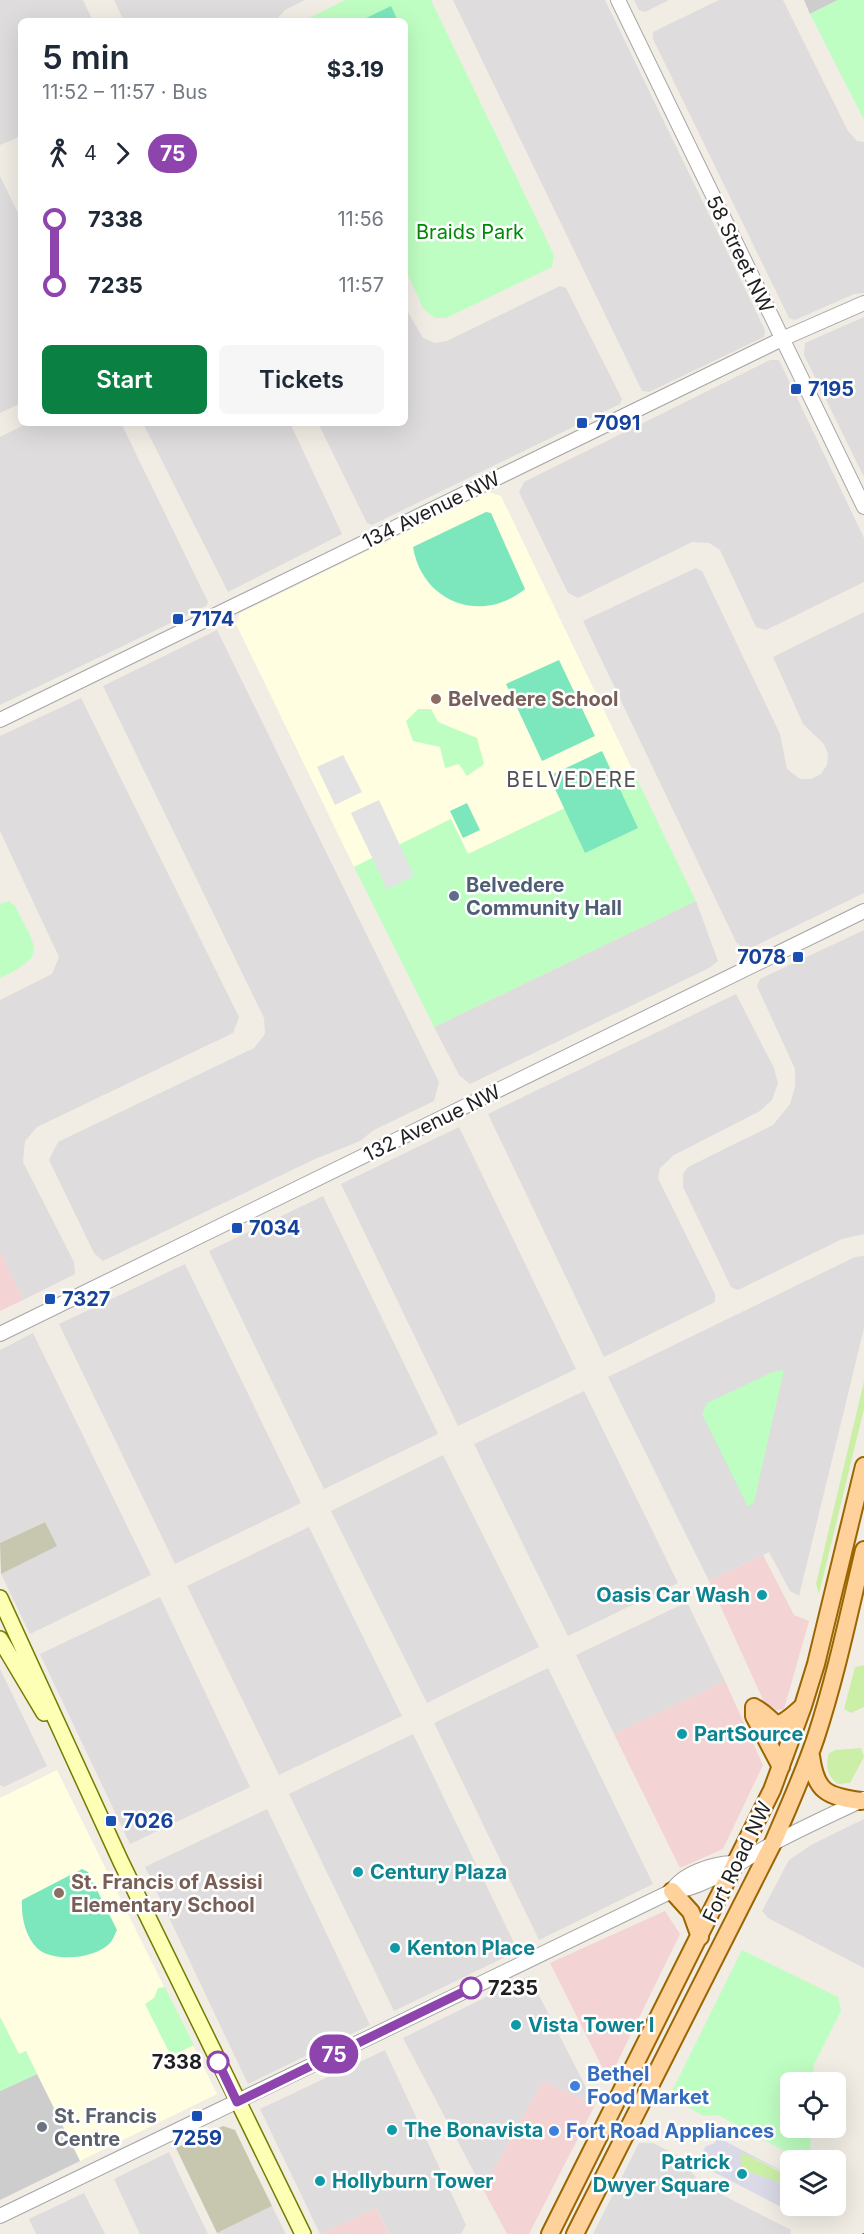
<!DOCTYPE html>
<html lang="en">
<head>
<meta charset="utf-8">
<style>
  body { margin:0; font-family:Inter,sans-serif; background:#f6f6f7; color:#1f2937; height:100vh; display:flex; flex-direction:column; font-size:22px; white-space:nowrap }
  * { box-sizing:border-box; margin:0 }
  p { font-size:20px; color:#747a83 }
  .icon { flex:none; width:33px; height:33px; fill:none; stroke:currentColor; stroke-width:2; stroke-linecap:round; stroke-linejoin:round }
  .map { position:relative; flex:1; overflow:hidden }
  .drawer { position:absolute; left:18px; top:18px; width:390px; height:408px; display:flex; flex-direction:column; background:#fff; border-radius:9px; box-shadow:0 6px 24px #0002 }
  .drawer>* { flex:none }
  .badge { padding:0 12px; border-radius:20px; font-size:21px; line-height:39px }
  .tools { position:absolute; left:780px; top:2072px; display:grid; gap:12px }
  .tools a { display:grid; place-items:center; width:66px; height:66px; border-radius:9px; background:#fff; box-shadow:0 6px 24px #0002; font-size:30px }
  .map>.badge { position:absolute; translate:-50% -50%; box-shadow:0 0 0 3px #fff }
  .legs { display:flex; align-items:center; gap:9px; height:66px; padding:0 24px; font-size:20px }
  .legs p { margin-inline-start:auto }
  .overview { display:flex; align-items:center; justify-content:space-between; height:102px; padding:0 24px }
  h1 { font-size:33px; font-weight:600; line-height:45px }
  .cta { display:flex; gap:12px; margin-top:auto; padding:12px 24px }
  .cta a { flex:1; height:69px; border-radius:9px; background:#0b8043; color:#fff; font-size:24px; font-weight:600; line-height:69px; text-align:center }
  .cta a+a { background:#f6f6f7; color:#1f2937 }
  ul { padding:0 24px; list-style:none }
  li { display:flex; align-items:center; gap:21px; height:66px; font-size:22px }
  li i { display:grid; place-items:center; width:9px; height:100%; margin:0 8px; background:currentColor }
  li i::after { content:''; width:15px; height:15px; margin:-8px; border:4px solid; border-radius:50%; background:#fff }
  li p { margin-inline-start:auto }
  li:first-child i { background:linear-gradient(#0000 50%,currentColor 0) }
  li:last-child i { background:linear-gradient(currentColor 50%,#0000 0) }
  .map>svg:first-child { display:block }
</style>
</head>
<body>
<div class="map">
<svg width="864" height="2234" viewBox="0 0 864 2234">
  <rect width="100%" height="100%" fill="#f1ede5"/>
  <!-- residential -->
  <path fill="#dedcdc" d="M0,0H83L93,21H21V136L0,145Z
    M114,0H305L285,10L275,21H124Z
    M453,0H605L765,330L764,337L649,392L642,391Z
    M634,0H669L645,12L639,10Z
    M719,0H783L848,131L857,141L864,142V293L854,294L795,320L789,318L653,39V32Z
    M0,176L21,219V403L0,413Z
    M560,286L566,288L622,399L620,404L372,525L367,523L318,423H405V307L423,338L435,343L447,341Z
    M864,317V477L804,355L805,343Z
    M770,360H779L864,538V582L766,630L756,627L720,550L709,543L692,542L578,598L568,593L519,492L524,482Z
    M28,423H121L208,602L206,606L0,705V437Z
    M143,423H290L342,534L228,592Z
    M696,568L702,571L780,734L787,769L800,779H811L821,774L827,765L828,754L824,744L803,724L773,657L864,612V893L755,946L743,949L736,942L583,621Z
    M217,630L439,1082L434,1101L374,1130L360,1141L315,1159L103,1261L94,1253L49,1160L58,1142L254,1048L265,1034L264,1018L103,686Z
    M81,698L239,1017L233,1033L37,1127L25,1141L23,1162L74,1262L75,1274L23,1300L0,1251V1000L52,974L59,957L0,831V736Z
    M696,901L718,961L709,968L470,1084L459,1075L434,1027Z
    M864,930V1234L842,1239L738,1290L731,1287L683,1187V1174L688,1167L773,1125L790,1104L795,1087V1069L757,986L760,979Z
    M736,994L774,1068L778,1083L772,1100L760,1111L674,1155L660,1168L658,1178L715,1294V1302L604,1357L488,1114Z
    M459,1127L576,1369L458,1426L341,1184Z
    M323,1196L438,1434L324,1489L209,1251Z
    M864,1256V1328L799,1596L790,1591L769,1552L709,1581L608,1377L855,1257Z
    M185,1264L301,1503L175,1564L59,1324Z
    M33,1333L151,1575L30,1634L1,1574L56,1546L44,1522L0,1543V1350Z
    M584,1391L678,1583L568,1636L474,1444Z
    M443,1455L539,1647L427,1703L331,1511Z
    M309,1527L402,1716L279,1775L187,1586Z
    M160,1597L250,1787L130,1844L40,1654Z
    M687,1602L725,1681L614,1734L576,1655Z
    M548,1668L653,1884L539,1940L434,1723Z
    M0,1669L47,1766L4,1787L0,1785Z
    M413,1734L518,1951L394,2011L289,1794Z
    M267,1809L370,2025L248,2084L145,1867Z
    M864,1819V1968L768,1918L762,1911L789,1860L811,1845Z
    M529,1976L595,2105L543,2081L483,2189L403,2038Z
    M385,2050L466,2225L461,2234H389L376,2208L320,2234L260,2109Z
    M639,2143H653L679,2156L701,2184L791,2230L790,2234H593Z
    M169,2152L179,2174L208,2234H140L134,2222L114,2179Z
    M84,2193L105,2234H36L29,2219Z
    M272,2206L286,2234H218L217,2233Z"/>
  <!-- commercial -->
  <path fill="#f3d3d3" d="M0,1251L23,1300L0,1311Z
    M763,1555L794,1615L809,1621L784,1709L776,1710L764,1702L709,1581Z
    M725,1681L763,1765L723,1849L680,1868L614,1734Z
    M665,1911L680,1934L612,2073H605L550,1963Z
    M543,2081L595,2105L529,2234H507L483,2189Z
    M376,2208L389,2234H320Z"/>
  <!-- education -->
  <path fill="#fffee0" d="M488,492L501,496L635,775L468,854L451,819L354,867L236,624L240,613Z
    M57,1770L217,2094L80,2161L26,2051L19,2054L0,2017V1798Z"/>
  <!-- religious -->
  <path fill="#cdcdcd" d="M804,0H838L810,14Z
    M37,2074L80,2161L0,2200V2091Z"/>
  <!-- construction -->
  <path fill="#c7c6af" d="M45,1522L57,1546L1,1574L0,1543Z
    M223,2126L235,2130L272,2206L217,2233L176,2148Z"/>
  <!-- grass -->
  <path fill="#ccefa7" d="M864,1381V1409L819,1594L816,1584Z
    M864,1665V1707L851,1713L844,1709L855,1667Z
    M861,1748L864,1757L850,1783L838,1784C827,1776 825,1766 829,1753L835,1750Z
    M742,2152L790,2177V2186L743,2170L739,2161Z"/>
  <!-- park -->
  <path fill="#bffec2" d="M345,0H431L554,255L552,267L446,318H435L424,310L405,269V21H303Z
    M838,0H864V120L810,14Z
    M418,709H431L438,722L477,738L484,764L467,776L459,764L445,768L440,747L413,741L406,721Z
    M635,775L696,901L434,1027L354,867L451,819L468,854Z
    M9,901L15,906C36,948 49,955 0,978V904Z
    M784,1370L754,1502L748,1507L702,1414L707,1403L775,1371Z
    M742,1950L838,1997L841,2011L814,2065L812,2082H790V2127H811L810,2160H801L718,2115L704,2116L669,2097Z
    M165,1987L194,2045L171,2056L145,2004L154,1998L158,1988Z
    M0,2017L19,2054L26,2051L37,2074L0,2091Z"/>
  <!-- pitch -->
  <path fill="#7ce7bc" d="M391,6L398,21H360Z
    M486,512L491,513L525,589C481,625 422,602 413,547Z
    M559,660L595,736L542,761L506,684Z
    M602,751L638,828L585,853L549,776Z
    M467,803L480,830L463,838L450,811Z
    M82,1869L88,1872L117,1930C115,1934 113,1940 110,1943C96,1959 52,1963 37,1948C25,1936 21,1916 22,1900Z"/>
  <!-- parking -->
  <path fill="#e3e3e3" d="M343,755L362,792L335,805L317,767Z
    M379,800L414,876L387,889L351,813Z"/>
  <!-- plaza -->
  <path fill="#d9d9e7" d="M717,2137L790,2175L743,2153L740,2157L743,2170L790,2186V2205H806L803,2210L791,2212L702,2166L706,2161L703,2151L706,2146L715,2143Z"/>
  <g fill="none" stroke-linecap="round" stroke-linejoin="round">
    <defs>
      <path id="tertiary" d="M618,0L864,507
        M0,720L782,339L864,303
        M0,1334L864,911
        M672,1891C682,1873 713,1864 732,1863
        M0,2216L672,1891C702,1891 745,1858 772,1844C802,1828 833,1814 864,1799"/>
      <path id="secondary" d="M0,1598L121,1862L303,2234
        M0,1639L44,1713"/>
      <path id="primary" d="M754,1707V1716L781,1767
        M754,1707C779,1720 770,1736 801,1708
        M811,1756C816,1792 826,1796 861,1801
        M672,1891L691,1912L700,1937
        M550,2234L772,1790L803,1706L816,1664L864,1466
        M575,2234L773,1843C788,1808 804,1773 816,1737C836,1676 849,1613 864,1550"/>
    </defs>
    <!-- tertiary casing -->
    <use href="#tertiary" stroke="#a6a6a6" stroke-width="16"/>
    <!-- secondary casing -->
    <use href="#secondary" stroke="#727d00" stroke-width="18"/>
    <!-- primary casing -->
    <use href="#primary" stroke="#9b6500" stroke-width="20"/>
    <!-- tertiary -->
    <use href="#tertiary" stroke="#fff" stroke-width="14"/>
    <!-- secondary -->
    <use href="#secondary" stroke="#fdffb5" stroke-width="15"/>
    <!-- primary -->
    <use href="#primary" stroke="#ffd29c" stroke-width="16"/>
    <!-- rail -->
    <path stroke="#6d6d6d" stroke-width="3" stroke-dasharray="12 12" stroke-linecap="butt" d="M864,2234V2233"/>
  </g>
  <g fill="none" stroke-linecap="round" stroke-linejoin="round">
    <defs>
      <path id="line-1" d="M218,2062L237,2102L471,1988"/>
    </defs>
    <!-- line-1 casing -->
    <use href="#line-1" stroke="#fff" stroke-width="14"/>
    <!-- line-1 -->
    <use href="#line-1" stroke="#8e44ad" stroke-width="9"/>
  </g>
  <!-- markers -->
  <g fill="#1a4fb4" stroke="#fff" stroke-width="2">
    <rect x="790" y="383" width="12" height="12" rx="3"/>
    <rect x="576" y="417" width="12" height="12" rx="3"/>
    <rect x="172" y="613" width="12" height="12" rx="3"/>
    <rect x="792" y="951" width="12" height="12" rx="3"/>
    <rect x="231" y="1222" width="12" height="12" rx="3"/>
    <rect x="44" y="1293" width="12" height="12" rx="3"/>
    <rect x="105" y="1815" width="12" height="12" rx="3"/>
    <rect x="191" y="2110" width="12" height="12" rx="3"/>
  </g>
  <g fill="#8d6e63" stroke="#fff" stroke-width="2">
    <circle cx="436" cy="699" r="6"/>
    <circle cx="59" cy="1893" r="6"/>
  </g>
  <circle fill="#5c6f8a" stroke="#fff" stroke-width="2" cx="454" cy="896" r="6"/>
  <g fill="#0f9aa8" stroke="#fff" stroke-width="2">
    <circle cx="762" cy="1595" r="6"/>
    <circle cx="682" cy="1734" r="6"/>
    <circle cx="358" cy="1872" r="6"/>
    <circle cx="395" cy="1948" r="6"/>
    <circle cx="516" cy="2025" r="6"/>
    <circle cx="392" cy="2130" r="6"/>
    <circle cx="742" cy="2174" r="6"/>
    <circle cx="320" cy="2181" r="6"/>
  </g>
  <g fill="#fff" stroke="#8e44ad" stroke-width="3">
    <circle cx="471" cy="1988" r="10"/>
    <circle cx="218" cy="2062" r="10"/>
  </g>
  <g fill="#3f7fe0" stroke="#fff" stroke-width="2">
    <circle cx="575" cy="2086" r="6"/>
    <circle cx="554" cy="2131" r="6"/>
  </g>
  <circle fill="#6b7280" stroke="#fff" stroke-width="2" cx="42" cy="2127" r="6"/>
  <g text-anchor="middle" stroke-width="5" stroke-linejoin="round" paint-order="stroke">
    <!-- park labels -->
    <g font-size="20" fill="#02890a" stroke="#fff">
      <text x="470" y="239">Braids Park</text>
    </g>
    <!-- street labels -->
    <g font-size="20" fill="#1f1f1f" stroke="#fff">
      <text transform="translate(740 254) rotate(64)" y="7">58 Street NW</text>
      <text transform="translate(431 510) rotate(-26)" y="7">134 Avenue NW</text>
      <text transform="translate(432 1123) rotate(-26)" y="7">132 Avenue NW</text>
      <text transform="translate(737 1862) rotate(-64)" y="7">Fort Road NW</text>
    </g>
    <!-- transit labels -->
    <g font-size="20" font-weight="bold" fill="#164399" stroke="#fff" text-anchor="start">
      <text x="808" y="396">7195</text>
      <text x="594" y="430">7091</text>
      <text x="190" y="626">7174</text>
      <text x="786" y="964" text-anchor="end">7078</text>
      <text x="249" y="1235">7034</text>
      <text x="62" y="1306">7327</text>
      <text x="123" y="1828">7026</text>
      <text x="197" y="2145" text-anchor="middle">7259</text>
    </g>
    <!-- education labels -->
    <g font-size="20" font-weight="bold" fill="#785e54" stroke="#fff" text-anchor="start">
      <text x="448" y="706">Belvedere School</text>
      <text x="71" y="1889">St. Francis of Assisi<tspan x="71" dy="23">Elementary School</tspan></text>
    </g>
    <!-- service labels -->
    <g font-size="20" font-weight="bold" fill="#4e5e75" stroke="#fff" text-anchor="start">
      <text x="466" y="892">Belvedere<tspan x="466" dy="23">Community Hall</tspan></text>
    </g>
    <!-- culture labels -->
    <g font-size="20" font-weight="bold" fill="#0d838f" stroke="#fff" text-anchor="start">
      <text x="750" y="1602" text-anchor="end">Oasis Car Wash</text>
      <text x="694" y="1741">PartSource</text>
      <text x="370" y="1879">Century Plaza</text>
      <text x="407" y="1955">Kenton Place</text>
      <text x="528" y="2032">Vista Tower I</text>
      <text x="404" y="2137">The Bonavista</text>
      <text x="730" y="2169" text-anchor="end">Patrick<tspan x="730" dy="23">Dwyer Square</tspan></text>
      <text x="332" y="2188">Hollyburn Tower</text>
    </g>
    <!-- stop labels -->
    <g font-size="20" font-weight="bold" fill="#1f1f1f" stroke="#fff" text-anchor="start">
      <text x="488" y="1995">7235</text>
      <text x="202" y="2069" text-anchor="end">7338</text>
    </g>
    <!-- shop labels -->
    <g font-size="20" font-weight="bold" fill="#366cbe" stroke="#fff" text-anchor="start">
      <text x="587" y="2081">Bethel<tspan x="587" dy="23">Food Market</tspan></text>
      <text x="566" y="2138">Fort Road Appliances</text>
    </g>
    <!-- worship labels -->
    <g font-size="20" font-weight="bold" fill="#5b616d" stroke="#fff" text-anchor="start">
      <text x="54" y="2123">St. Francis<tspan x="54" dy="23">Centre</tspan></text>
    </g>
    <!-- neighbourhood labels -->
    <g font-size="21" letter-spacing="1.5" fill="#525252" stroke="#fff">
      <text x="572" y="787">BELVEDERE</text>
    </g>
  </g>
</svg>
<div class="tools">
<a><svg class="icon" aria-label="locate" viewBox="0 0 24 24"><circle cx="12" cy="12" r="6"/><path d="M12 2v4M12 18v4M2 12h4M18 12h4"/></svg></a>
<a><svg class="icon" aria-label="layers" viewBox="0 0 24 24"><path d="M12 4l9 5-9 5-9-5zM3 14l9 5 9-5"/></svg></a>
</div>
<b class="badge" style="left:334px;top:2054px;background:#8e44ad;color:#fff">75</b>
<section class="drawer">
<div class="overview"><div><h1>5 min</h1><p>11:52 – 11:57 · Bus</p></div><b>$3.19</b></div>
<div class="legs"><svg class="icon" aria-label="walk" viewBox="0 0 24 24"><circle cx="13" cy="4" r="2"/><path d="M13 8l-2 6 4 7M11 14l-3 7M7 12l3-4h3l4 4"/></svg>4<svg class="icon" aria-label="forward" viewBox="0 0 24 24"><path d="M9 5l7 7-7 7"/></svg><b class="badge" style="background:#8e44ad;color:#fff">75</b></div>
<ul>
<li><i style="color:#8e44ad"></i><b>7338</b><p>11:56</p></li>
<li><i style="color:#8e44ad"></i><b>7235</b><p>11:57</p></li>
</ul>
<div class="cta"><a>Start</a><a>Tickets</a></div>
</section>
</div>
</body>
</html>
